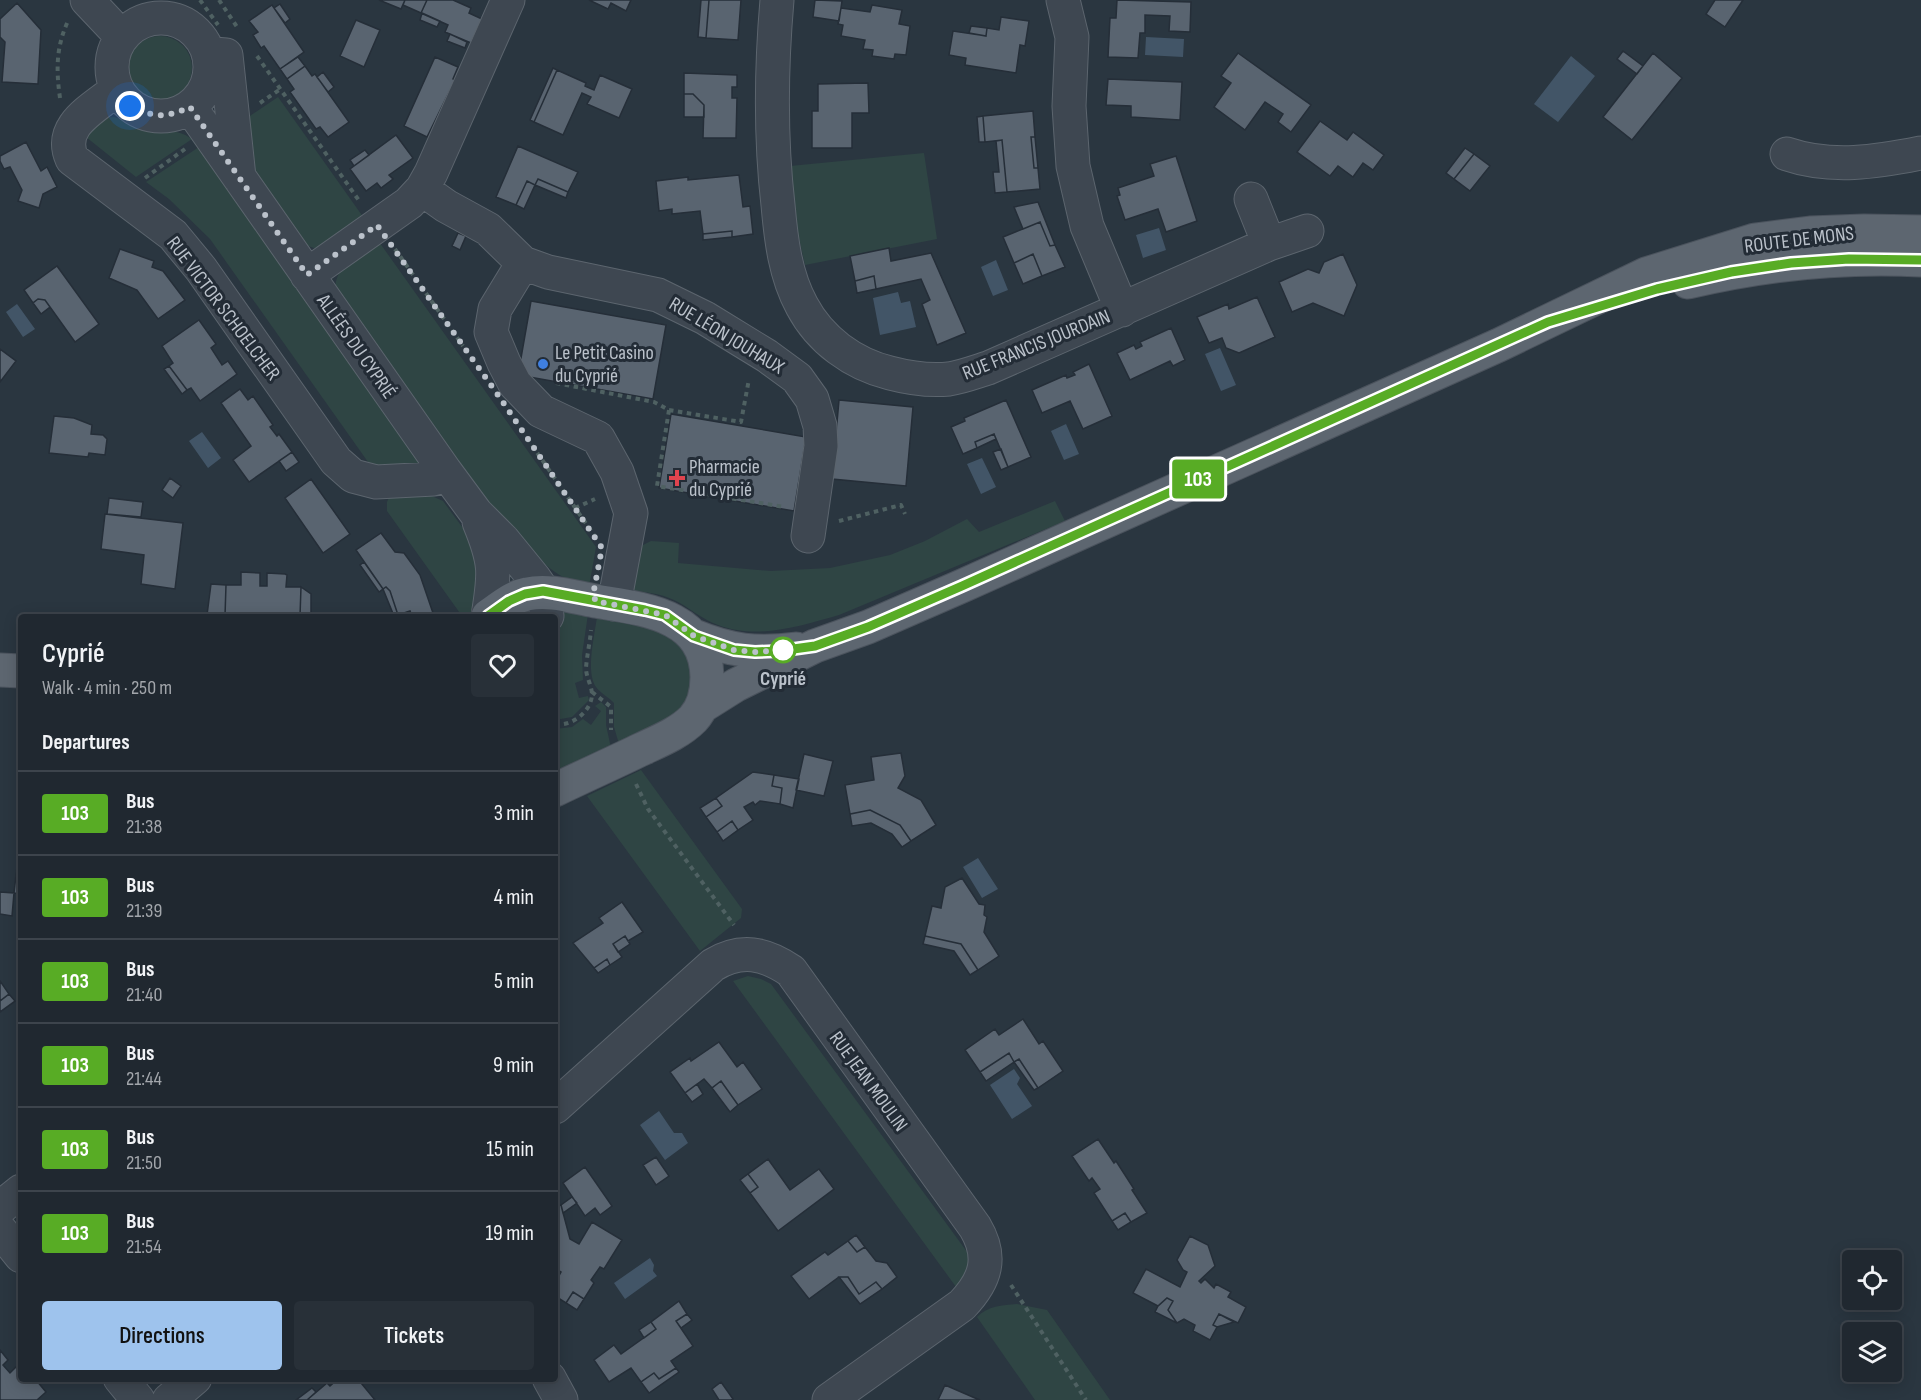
<!DOCTYPE html>
<html lang="en">
<head>
<meta charset="utf-8">
<style>
  body { margin:0; font-family:"Sofia Sans Condensed",sans-serif; background:#283038; color:#f1f3f6; height:100vh; display:flex; flex-direction:column; font-size:22px; white-space:nowrap }
  * { box-sizing:border-box; margin:0 }
  p { font-size:20px; color:#a2a6ab }
  .icon { flex:none; width:33px; height:33px; fill:none; stroke:currentColor; stroke-width:2; stroke-linecap:round; stroke-linejoin:round }
  .map { position:relative; flex:1; overflow:hidden }
  .side { position:absolute; left:18px; top:614px; width:540px; height:768px; display:flex; flex-direction:column; background:#202830; border-radius:6px; box-shadow:0 3px 15px #0003,0 0 0 2px #3d444c }
  .side>* { flex:none }
  .badge { padding:0 12px; border-radius:4px; font-size:21px; line-height:39px }
  .buttons { position:absolute; left:1842px; top:1250px; display:grid; gap:12px }
  .buttons a { display:grid; place-items:center; width:60px; height:60px; border-radius:6px; background:#202830; box-shadow:0 3px 15px #0003,0 0 0 2px #3d444c; font-size:30px }
  .you { position:absolute; width:30px; height:30px; margin:-15px; border:4px solid #fff; border-radius:50%; background:#1a73e8; box-shadow:0 0 0 9px #1a73e833 }
  .map>.badge { position:absolute; translate:-50% -50%; box-shadow:0 0 0 3px #fff }
  h2 { padding:0 24px; font-size:22px; line-height:54px }
  .round { display:grid; place-items:center; flex:none; width:63px; height:63px; border-radius:6px; background:#283038 }
  .summary { display:flex; align-items:center; justify-content:space-between; height:102px; padding:0 24px }
  h1 { font-size:28px; font-weight:600; line-height:45px }
  .button { display:flex; gap:12px; margin-top:auto; padding:12px 24px }
  .button a { flex:1; height:69px; border-radius:6px; background:#9ec3ed; color:#111; font-size:24px; font-weight:600; line-height:69px; text-align:center }
  .button a+a { background:#283038; color:#f1f3f6 }
  ul { padding:0; list-style:none }
  li { display:flex; align-items:center; gap:18px; height:84px; padding:0 24px; border-top:2px solid #3d444c }
  li div { flex:1 }
  li b { display:block; font-size:22px }
  li em { font-style:normal }
  li .badge { min-width:66px; font-weight:700; text-align:center }
  .map>svg:first-child { display:block }
</style>
</head>
<body>
<div class="map">
<svg width="1921" height="1400" viewBox="0 0 1921 1400">
  <rect width="100%" height="100%" fill="#2a3640"/>
  <!-- green -->
  <path fill="#2f4544" d="M128 68a32 32 0 1 1 64 0a32 32 0 1 1-64 0Z
    M278,97L366,221L324,247L314,248L305,245L256,182L241,122Z
    M114,117C125,120 135,125 146,128C164,133 175,127 192,139L136,177L81,133L102,118Z
    M199,147L423,466L373,469L210,239L169,199L146,182Z
    M924,153L937,239L805,265L795,220L790,166Z
    M377,239L596,547L589,587C552,578 535,555 510,528L505,531L335,287C338,262 358,253 377,239Z
    M425,493L443,501L474,543L481,564L476,601L471,616H462L387,511V502L390,495Z
    M1055,501L1065,521L839,615C800,626 758,640 718,625C701,619 689,607 674,600C660,593 643,592 629,590L641,546L651,541L679,543L678,563L771,571L830,568L890,555L925,541L967,519L979,532Z
    M558,609L588,614L582,655L583,680L575,683L579,698L588,696L589,700L572,717L555,720V655Z
    M597,616L646,625L673,635L687,656L691,670L692,685L689,698L671,722L619,744L614,727V703C609,697 601,694 596,687C585,671 595,635 597,616Z
    M601,702L606,707V725L611,748L555,774V729L572,727L583,719L591,725L601,711L595,706Z
    M641,770L742,909L741,918L700,951L587,796Z
    M748,976L761,979L771,984L973,1260L959,1291L733,981Z
    M1017,1304L1047,1310L1110,1400H1035L977,1317C988,1306 1002,1305 1017,1304Z"/>
  <!-- water -->
  <path fill="#425567" d="M1146,37L1184,39L1183,57L1145,55Z
    M1571,56L1595,76L1558,122L1534,104Z
    M1159,228L1166,250L1143,258L1136,235Z
    M996,260L1008,290L993,296L981,267Z
    M898,292L901,303L910,301L916,327L880,335L873,298Z
    M17,304L35,329L23,337L6,312Z
    M1220,348L1236,385L1221,391L1205,354Z
    M1066,424L1079,454L1064,460L1051,431Z
    M202,432L221,458L208,468L189,441Z
    M982,458L996,487L981,494L967,464Z
    M978,858L998,889L982,898L963,867Z
    M1014,1069L1020,1078L1017,1084L1032,1106L1012,1119L990,1085Z
    M659,1111L674,1133H682L688,1143L665,1160L640,1125Z
    M650,1258L654,1265L653,1271L657,1276L625,1299L614,1283Z"/>
  <!-- building -->
  <path fill="#596470" stroke="#252e38" stroke-width="1.5" d="M379,0H405L401,9Z
    M405,0H427L421,13L403,5Z
    M427,0H453L471,8L469,13L482,19L471,43L445,32L448,25L421,13Z
    M589,0H631L626,11L611,3L608,9Z
    M701,0H709L706,38L698,37Z
    M709,0H741L738,40L706,38Z
    M815,0L842,1L839,21L813,17Z
    M1117,0L1191,2L1190,32L1169,31L1170,16L1145,15V33H1140L1138,58L1108,57L1110,18H1116Z
    M1715,0H1743L1725,27L1706,14Z
    M17,3L41,30L38,84L2,82L5,42L0,37V19Z
    M280,4L290,19L285,23L274,8Z
    M272,5L304,52L280,69L264,46L261,48L253,35L258,32L249,21Z
    M872,5L902,10L899,24L910,26L906,55L895,54L894,59L872,56L873,50L863,49L865,40L841,36L843,25L838,24L841,8L870,12Z
    M422,13L440,21L437,27L420,20Z
    M1001,17L1029,21L1025,46L1020,45L1016,73L965,65L966,58L949,55L953,31L986,36L987,28L999,30Z
    M356,20L380,30L364,67L340,56Z
    M971,26L987,28L986,36L969,33Z
    M450,34L467,42L465,48L447,41Z
    M1623,51L1643,66L1637,74L1617,59Z
    M1238,53L1311,105L1291,132L1278,122L1283,114L1265,102L1245,130L1214,107L1231,83L1221,76Z
    M1653,53L1682,78L1632,140L1603,117Z
    M298,57L305,66L287,79L280,69Z
    M435,57L458,67L453,79L455,80L427,137L404,126Z
    M305,66L312,76L315,74L349,122L328,137L320,127L316,129L290,92L294,89L287,79Z
    M553,68L557,70L534,122L530,120Z
    M557,70L586,83L585,86L594,90L600,75L632,89L619,118L587,104L591,97L582,93L563,135L534,122Z
    M323,72L334,87L328,92L317,77Z
    M684,73L737,75V87H732V98H737L736,138H703L704,105L693,94H684Z
    M1108,79L1182,82L1180,120L1131,117V106L1106,105Z
    M868,83L869,113H852V148H812V111H818V84Z
    M684,94H693L704,105V117H684Z
    M1033,111L1035,137H1031L1034,168H1038L1040,189L1007,192L1002,140L985,142L983,116Z
    M983,116L985,142H979L977,117Z
    M1320,121L1347,140L1353,132L1384,155L1373,170L1363,163L1353,177L1338,166L1330,176L1297,152Z
    M396,135L413,158L389,175L393,179L381,188L377,183L366,191L350,169Z
    M1031,137H1035L1038,168H1034Z
    M1002,140L1007,192L995,193L993,172H999L996,141Z
    M26,142L41,171L47,167L57,187L43,194L39,208L18,201L22,190L10,167L4,169L0,161V156Z
    M518,146L578,172L568,192L538,179L535,185L527,181L516,205L496,197Z
    M1465,148L1474,154L1454,179L1446,173Z
    M365,150L369,155L354,166L350,160Z
    M1474,154L1490,166L1470,191L1454,179Z
    M1176,156L1197,221L1166,232L1158,209L1125,220L1117,196L1120,195L1118,188L1154,176L1150,164Z
    M739,175L743,207L750,206L753,234L732,237V231L703,234L700,211L672,214V209L659,211L656,181L688,177V180Z
    M538,179L568,192L566,198L535,185Z
    M527,181L535,185L524,209L516,205Z
    M1038,202L1055,245L1050,246L1040,222L1023,229L1014,207Z
    M1040,222L1050,246L1055,245L1065,267L1042,276L1033,254L1014,263L1003,237Z
    M732,231V237L703,240V234Z
    M458,233L466,236L460,250L452,246Z
    M889,248L891,261L931,253L966,333L937,345L922,304L930,300L921,279L876,289L874,276L855,281L850,256Z
    M120,249L154,261L152,267L163,271L185,300L158,319L137,290L109,278Z
    M1033,254L1042,276L1023,284L1014,263Z
    M1343,254L1357,285L1344,316L1313,303L1292,312L1279,282L1308,269L1319,273L1324,262Z
    M57,266L99,324L75,342L45,300L38,299L33,303L24,290Z
    M874,276L876,289L857,293L855,281Z
    M1257,297L1275,337L1239,353L1226,348L1222,338L1209,343L1197,317L1228,304L1229,309Z
    M38,299L45,300L50,307L41,314L33,303Z
    M531,301L666,325L653,399L518,375Z
    M199,320L216,344L211,348L222,365L228,361L237,374L200,401L191,388L187,390L169,366L173,363L162,346Z
    M1171,328L1185,360L1173,366L1170,361L1130,380L1117,353L1134,345L1136,349L1142,346L1140,342Z
    M0,349L16,361L0,382Z
    M1089,364L1112,416L1083,429L1070,401L1042,413L1032,390L1066,375L1067,378L1075,375L1073,372Z
    M169,366L187,390L182,394L164,369Z
    M240,389L248,400L253,396L273,425L270,427L277,436L279,434L292,452L249,482L233,460L251,446L221,403Z
    M839,400L913,407L906,486L832,479Z
    M1006,400L1031,457L1008,467L994,434L975,442L977,448L963,454L951,427L965,421L964,418Z
    M671,414L806,437L794,511L659,488Z
    M54,416L74,418L92,425L91,434L103,435L107,439L105,455L89,453L88,457L49,453Z
    M994,434L996,439L977,448L975,442Z
    M1001,449L1008,467L1001,470L993,452Z
    M292,452L299,462L286,471L279,461Z
    M170,478L181,486L173,498L162,490Z
    M311,479L350,534L323,553L285,498Z
    M109,498L143,502L141,517L107,514Z
    M105,514L183,523L175,589L141,584L144,555L101,549Z
    M381,533L395,552L404,553L420,575L434,616H412L410,611L398,615L390,591L386,587L383,589L356,550Z
    M364,562L383,589L379,592L360,565Z
    M241,572L260,573V586H267V573L285,574L287,575L286,587H301L300,616H225L226,585H241Z
    M211,584L226,585L225,616L207,615Z
    M301,587L311,594V616H300Z
    M386,587L390,591L398,615L394,616L383,589Z
    M901,753L905,776L898,788L921,800L936,825L911,841L900,825L870,810L850,814L845,785L874,780L871,757Z
    M804,754L833,761L824,796L796,790Z
    M753,772L774,775L772,786L782,788L780,804L760,801L755,805L753,802L744,807L753,820L738,830L732,821L717,832L706,817L722,806L716,798Z
    M774,775L799,779L793,808L780,804L782,788L772,786Z
    M716,798L722,806L706,817L700,808Z
    M870,810L900,825L911,841L902,847L892,834L871,823L852,826L850,814Z
    M732,821L738,830L723,841L717,832Z
    M19,849H21V894L14,893Z
    M962,878L979,904L985,905L984,915L987,917L984,932L999,956L978,970L961,944L925,936L932,906L941,908L945,887Z
    M0,892L14,893L12,916L0,914Z
    M622,902L643,932L628,941L625,936L613,944L622,957L610,965L607,959L594,968L573,943L603,923L599,918Z
    M625,936L630,944L618,952L613,944Z
    M925,936L961,944L978,970L970,975L954,951L923,944Z
    M607,959L610,965L598,973L594,968Z
    M0,981L9,994L0,1001Z
    M9,994L15,1001L0,1012V1001Z
    M1023,1019L1039,1044L1043,1041L1063,1071L1038,1088L1019,1059L1014,1062L1009,1053L980,1072L965,1050L995,1029L999,1035Z
    M719,1042L737,1067L743,1062L762,1089L738,1105L721,1081L712,1088L704,1079L685,1093L670,1072L690,1058L691,1061Z
    M1009,1053L1014,1062L986,1081L980,1072Z
    M1019,1059L1038,1088L1034,1090L1014,1062Z
    M721,1081L738,1105L730,1112L712,1088Z
    M697,1084L703,1094L692,1102L685,1093Z
    M1098,1139L1114,1163L1116,1161L1134,1189L1132,1190L1147,1213L1131,1222L1125,1213L1112,1221L1094,1193L1100,1189L1092,1178L1089,1181L1072,1156Z
    M656,1157L669,1176L656,1185L643,1165Z
    M768,1159L790,1190L819,1169L834,1189L778,1231L750,1193L758,1187L748,1174Z
    M585,1167L612,1206L600,1215L595,1208L585,1216L563,1183Z
    M748,1174L758,1187L750,1193L740,1180Z
    M572,1197L577,1203L563,1213L561,1205Z
    M561,1205L570,1239L579,1244L592,1222L622,1240L604,1269L600,1267L591,1280L594,1283L584,1299L573,1292L566,1303L555,1296V1283L561,1272L555,1268V1206Z
    M1125,1213L1131,1222L1118,1230L1112,1221Z
    M856,1235L865,1247L857,1252L848,1241Z
    M1190,1236L1208,1245L1215,1266L1199,1281L1201,1283L1205,1279L1214,1288L1216,1284L1231,1292L1228,1297L1246,1307L1238,1323L1219,1314L1213,1325L1217,1327L1210,1340L1193,1331L1195,1325L1184,1319L1177,1323L1168,1310L1173,1301L1167,1298L1158,1306L1133,1293L1146,1269L1180,1287L1187,1272L1183,1270L1177,1260Z
    M848,1241L857,1252L865,1247L876,1261L887,1263L897,1277L882,1289L876,1282L859,1294L848,1277H839L809,1299L791,1276L825,1252L828,1255Z
    M839,1277H848L859,1294L876,1282L882,1289L860,1304Z
    M573,1292L584,1299L577,1310L566,1303Z
    M1167,1298L1173,1301L1168,1310L1177,1323L1155,1312L1158,1306Z
    M679,1301L687,1314L676,1321L693,1346L671,1361L676,1368L659,1379L654,1373L641,1382L631,1368L609,1382L594,1360L614,1345L621,1354L656,1329L651,1322Z
    M687,1314L692,1320L681,1328L676,1321Z
    M1219,1314L1234,1322L1217,1327L1213,1325Z
    M651,1322L656,1329L644,1338L639,1330Z
    M0,1350L8,1360L3,1365L10,1373L18,1365L21,1369V1378H29L32,1382L36,1380L46,1392L37,1400H0Z
    M676,1368L679,1372L649,1393L641,1382L654,1373L659,1379Z
    M339,1378H357L375,1400H307L327,1383L330,1386Z
    M721,1382L733,1399L731,1400H719L712,1389Z
    M945,1385L975,1398L980,1400H938Z
    M312,1388L316,1392L307,1400H296Z"/>
  <g fill="none" stroke-linecap="round" stroke-linejoin="round">
    <defs>
      <path id="minor" d="M87,0L122,37
        M777,0C771,69 770,135 778,205C781,239 785,275 802,306C820,340 853,364 890,373C909,378 929,381 949,379C962,377 975,372 988,368L1269,244L1307,231
        M1063,0L1072,37L1069,106L1073,166L1087,226L1122,310
        M112 67a49 49 0 1 1 98 0a49 49 0 1 1-98 0Z
        M214,54L226,55L239,177
        M117,89C94,109 57,125 72,159L173,235L201,269L336,461L353,476L376,482L434,479L445,471
        M190,107L445,471L476,513L503,540L534,578L543,591L547,616
        M1787,154C1831,169 1877,162 1921,153
        M422,189L446,206L488,229L523,263L548,272L658,295L705,318L767,356L797,378L812,399L820,426L821,446L808,536
        M1251,199L1269,244
        M523,263L495,309L491,332L504,363L515,384L541,411L598,438L617,472L631,513L614,604
        M307,275L409,203L422,189L431,173L508,0
        M479,522C496,563 495,573 488,616
        M555,1107L713,965C741,948 765,953 791,971L975,1227C993,1257 986,1280 962,1305L829,1400
        M0,1208L21,1191
        M0,1230L21,1256
        M120,1378L138,1400
        M549,1378L561,1400
        M169,1400L195,1378"/>
      <path id="major" d="M1688,282C1764,264 1842,256 1921,260
        M488,616C500,608 512,597 527,594C549,589 573,597 595,601C642,609 706,614 707,677C707,692 704,707 693,719C679,733 659,741 642,749C613,763 584,776 555,790
        M694,636C730,651 757,654 796,649
        M0,670L21,671
        M701,707L736,685L815,646L868,627L962,586L1499,345L1646,274L1755,240L1810,233L1864,231L1921,232"/>
    </defs>
    <!-- minor casing -->
    <use href="#minor" stroke="#5c656e" stroke-width="35"/>
    <!-- major casing -->
    <use href="#major" stroke="#4b535d" stroke-width="35"/>
    <!-- path -->
    <path stroke="#4f6162" stroke-width="4" stroke-dasharray="4.5 4.5" stroke-linecap="butt" d="M200,0L218,25
      M219,0L237,27
      M257,56L360,202
      M60,98C56,70 56,47 68,21
      M260,103L279,90
      M145,178L185,149
      M395,249L463,346
      M556,383L654,402L669,410L657,486L784,507
      M669,410L741,422L749,379
      M527,438L596,538
      M575,508L595,499
      M839,521L901,505L905,514
      M592,692L611,707V730
      M555,724C571,727 591,712 592,695C592,686 586,677 586,668C587,655 590,642 591,630
      M636,784L648,809L734,925
      M1011,1285L1086,1400"/>
    <!-- minor -->
    <use href="#minor" stroke="#3e4751" stroke-width="33"/>
    <!-- major -->
    <use href="#major" stroke="#5d6670" stroke-width="33"/>
  </g>
  <g fill="none" stroke-linecap="round" stroke-linejoin="round">
    <defs>
      <path id="line" d="M488,616L509,601L525,594L543,591L645,610L665,615L694,636L734,650L755,652L779,651L815,646L868,627L962,586L1548,322L1657,289L1731,272L1791,263L1849,259L1921,260"/>
    </defs>
    <!-- line casing -->
    <use href="#line" stroke="#fff" stroke-width="14"/>
    <!-- line -->
    <use href="#line" stroke="#58ac25" stroke-width="9"/>
    <!-- walk -->
    <path stroke="#bbc2cb" stroke-width="6" stroke-dasharray="0 10.8" d="M130,106C155,118 165,118 190,107L307,275L377,225L498,395L602,548L594,590L595,601L665,615L694,636L734,650L755,652L783,650"/>
  </g>
  <!-- markers -->
  <circle fill="#3f7fe0" stroke="#232c36" stroke-width="2" cx="543" cy="364" r="6"/>
  <path fill="#e0444e" stroke="#232c36" stroke-width="2" d="M674 469h6v6h6v6h-6v6h-6v-6h-6v-6h6z"/>
  <circle fill="#fff" stroke="#58ac25" stroke-width="3" cx="783" cy="650" r="12"/>
  <g text-anchor="middle" stroke-width="6" stroke-linejoin="round" paint-order="stroke">
    <!-- street labels -->
    <g font-size="20" fill="#bbc2cb" stroke="#232c36">
      <text transform="translate(1799 239) rotate(-7)" y="7">ROUTE DE MONS</text>
      <text transform="translate(224 308) rotate(53)" y="7">RUE VICTOR SCHOELCHER</text>
      <text transform="translate(727 335) rotate(31)" y="7">RUE LÉON JOUHAUX</text>
      <text transform="translate(1036 344) rotate(-22)" y="7">RUE FRANCIS JOURDAIN</text>
      <text transform="translate(357 346) rotate(55)" y="7">ALLÉES DU CYPRIÉ</text>
      <text transform="translate(869 1081) rotate(54)" y="7">RUE JEAN MOULIN</text>
    </g>
    <!-- poi labels -->
    <g font-size="20" fill="#bbc2cb" stroke="#232c36" text-anchor="start">
      <text x="555" y="359">Le Petit Casino<tspan x="555" dy="23">du Cyprié</tspan></text>
      <text x="689" y="473">Pharmacie<tspan x="689" dy="23">du Cyprié</tspan></text>
    </g>
    <!-- stop labels -->
    <g font-size="20" font-weight="bold" fill="#bbc2cb" stroke="#232c36">
      <text x="783" y="685">Cyprié</text>
    </g>
  </g>
</svg>
<div class="buttons">
<a><svg class="icon" aria-label="locate" viewBox="0 0 24 24"><circle cx="12" cy="12" r="6"/><path d="M12 2v4M12 18v4M2 12h4M18 12h4"/></svg></a>
<a><svg class="icon" aria-label="layers" viewBox="0 0 24 24"><path d="M12 4l9 5-9 5-9-5zM3 14l9 5 9-5"/></svg></a>
</div>
<div class="you" style="left:130px;top:106px"></div>
<b class="badge" style="left:1198px;top:479px;background:#58ac25;color:#fff">103</b>
<section class="side">
<div class="summary"><div><h1>Cyprié</h1><p>Walk · 4 min · 250 m</p></div><a class="round"><svg class="icon" aria-label="heart" viewBox="0 0 24 24"><path d="M12 20l-8-8c-3-5 5-10 8-4 3-6 11-1 8 4z"/></svg></a></div>
<h2>Departures</h2>
<ul>
<li><span class="badge" style="background:#58ac25;color:#fff">103</span><div><b>Bus</b><p>21:38</p></div><em>3 min</em></li>
<li><span class="badge" style="background:#58ac25;color:#fff">103</span><div><b>Bus</b><p>21:39</p></div><em>4 min</em></li>
<li><span class="badge" style="background:#58ac25;color:#fff">103</span><div><b>Bus</b><p>21:40</p></div><em>5 min</em></li>
<li><span class="badge" style="background:#58ac25;color:#fff">103</span><div><b>Bus</b><p>21:44</p></div><em>9 min</em></li>
<li><span class="badge" style="background:#58ac25;color:#fff">103</span><div><b>Bus</b><p>21:50</p></div><em>15 min</em></li>
<li><span class="badge" style="background:#58ac25;color:#fff">103</span><div><b>Bus</b><p>21:54</p></div><em>19 min</em></li>
</ul>
<div class="button"><a>Directions</a><a>Tickets</a></div>
</section>
</div>
</body>
</html>
